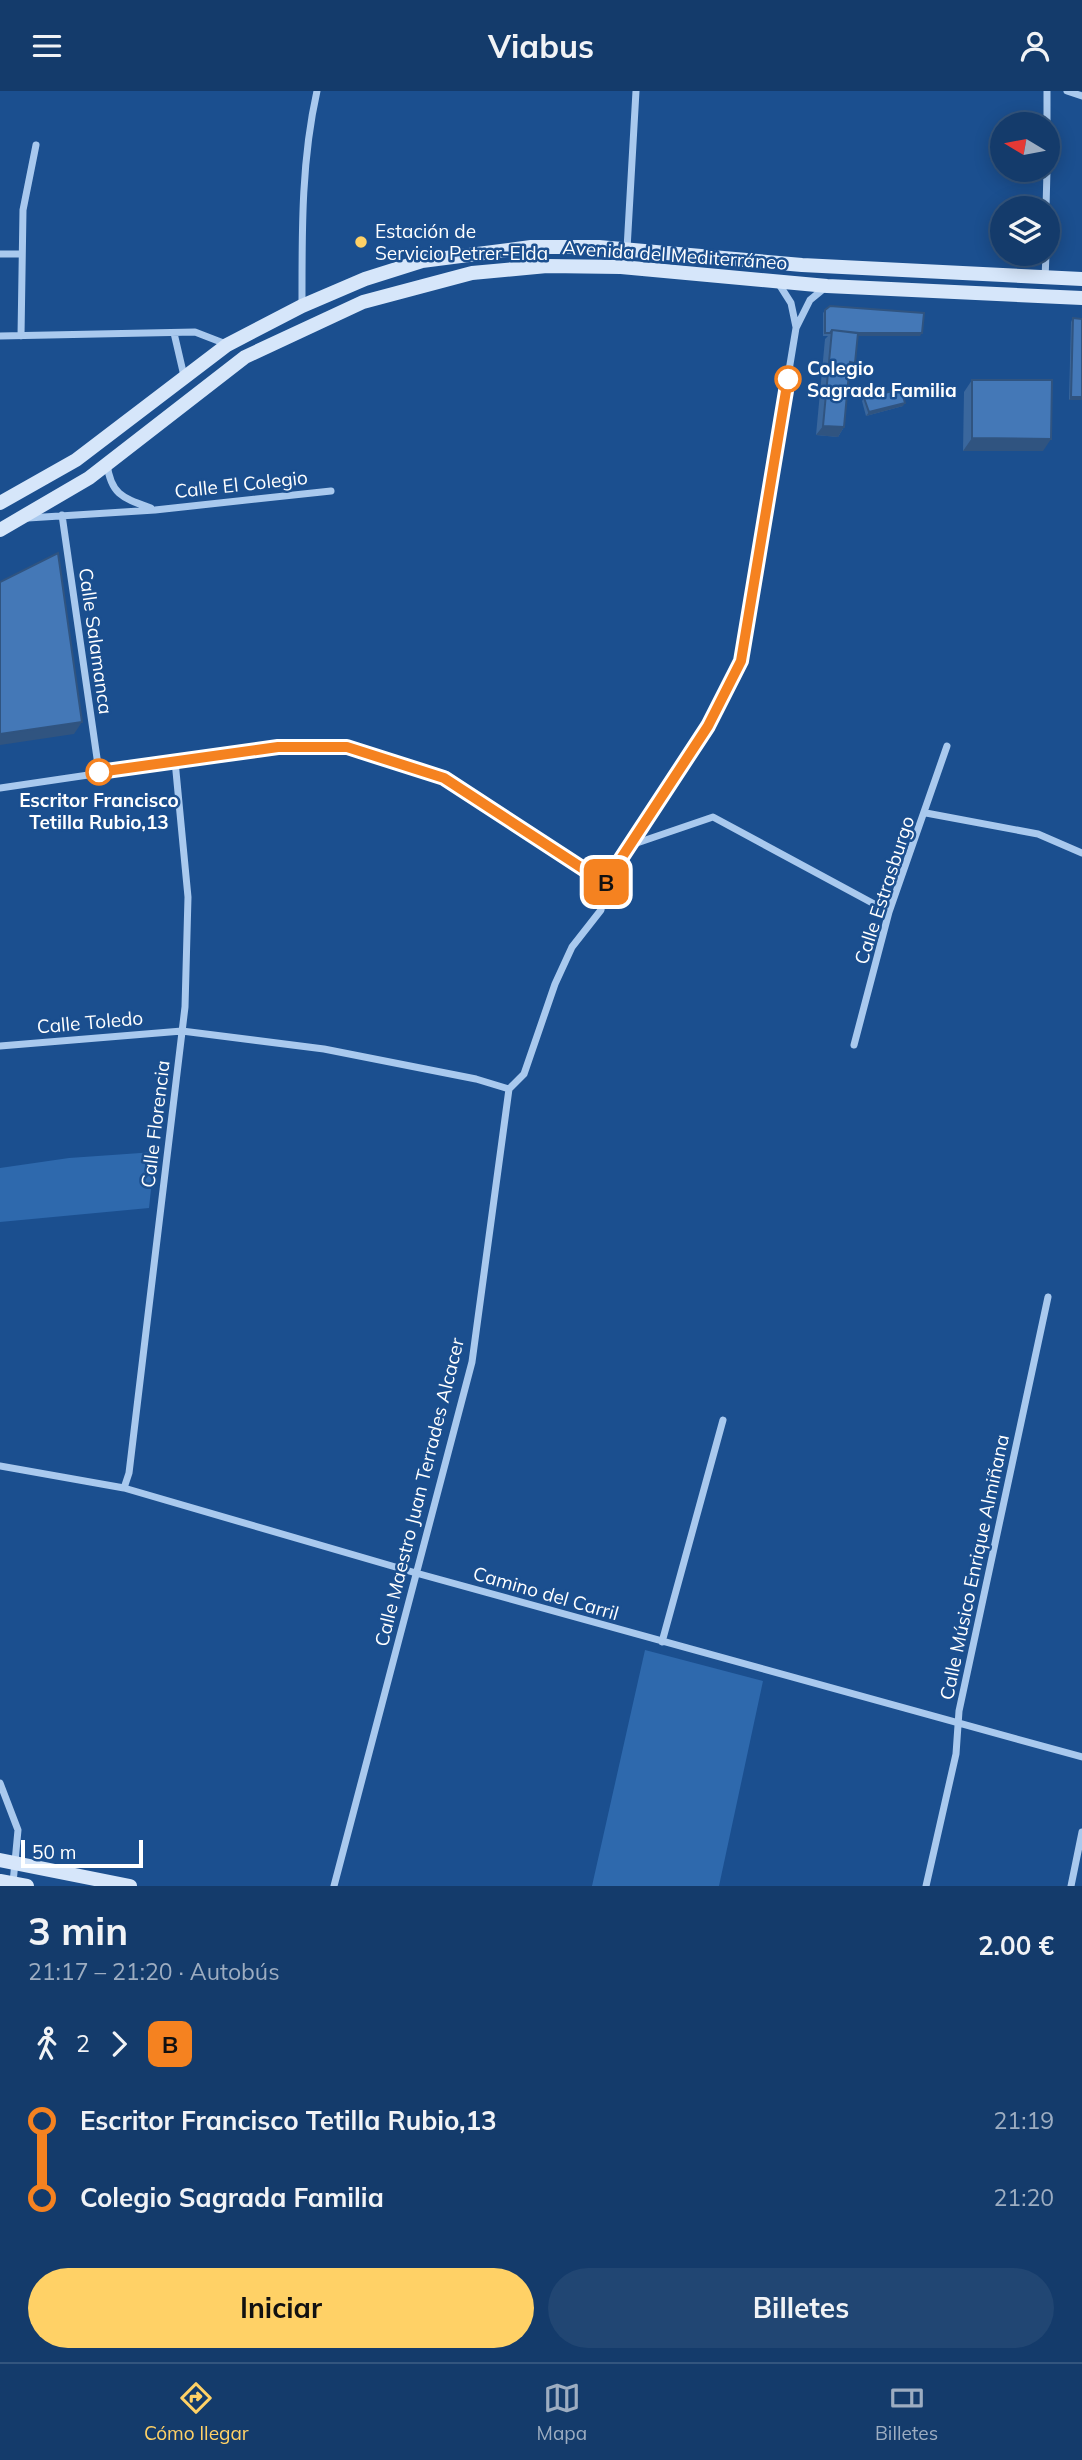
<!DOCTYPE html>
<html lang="es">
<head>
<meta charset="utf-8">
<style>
  body { margin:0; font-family:Mulish,sans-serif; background:#214673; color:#f1f3f6; height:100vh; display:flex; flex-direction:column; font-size:26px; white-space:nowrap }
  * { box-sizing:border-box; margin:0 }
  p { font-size:23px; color:#9dadc1 }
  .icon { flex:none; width:38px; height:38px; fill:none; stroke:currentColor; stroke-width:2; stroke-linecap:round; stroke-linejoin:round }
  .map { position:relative; height:1795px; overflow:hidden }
  .panel { display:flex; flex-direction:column; background:#143b6b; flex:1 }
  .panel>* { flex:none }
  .badge { padding:0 14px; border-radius:10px; font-size:24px; line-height:46px }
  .needle { width:46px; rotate:280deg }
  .buttons { position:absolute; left:990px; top:21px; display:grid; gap:14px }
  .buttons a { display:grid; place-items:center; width:70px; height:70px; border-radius:50%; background:#143b6b; box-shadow:0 4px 18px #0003,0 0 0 2px #33557e; font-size:35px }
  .scale { position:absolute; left:21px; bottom:18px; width:122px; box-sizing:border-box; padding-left:7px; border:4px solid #fff; border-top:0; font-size:19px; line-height:24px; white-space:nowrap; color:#fff; -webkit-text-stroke:5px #1b4f8f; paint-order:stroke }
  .map>.badge { position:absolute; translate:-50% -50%; box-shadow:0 0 0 4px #fff }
  .legs { display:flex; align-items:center; gap:10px; height:77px; padding:0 28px; font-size:23px }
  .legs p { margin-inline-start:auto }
  .head { display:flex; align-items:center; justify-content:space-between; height:119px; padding:0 28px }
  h1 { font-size:38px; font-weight:700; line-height:52px }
  .button { display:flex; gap:14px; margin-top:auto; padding:14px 28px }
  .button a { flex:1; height:80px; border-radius:42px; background:#ffd166; color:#111; font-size:28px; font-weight:700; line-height:80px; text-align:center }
  .button a+a { background:#214673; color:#f1f3f6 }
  ul { padding:0 28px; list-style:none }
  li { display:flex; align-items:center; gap:24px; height:77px; font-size:26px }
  li i { display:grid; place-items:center; width:10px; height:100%; margin:0 9px; background:currentColor }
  li i::after { content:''; width:18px; height:18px; margin:-9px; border:5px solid; border-radius:50%; background:#143b6b }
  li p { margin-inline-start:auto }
  li:first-child i { background:linear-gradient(#0000 50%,currentColor 0) }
  li:last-child i { background:linear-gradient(currentColor 50%,#0000 0) }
  header { display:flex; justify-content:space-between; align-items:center; height:91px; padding:0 28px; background:#143b6b; font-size:32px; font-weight:700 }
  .dock { display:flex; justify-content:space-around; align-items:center; height:98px; border-top:2px solid #33557e; background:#143b6b; font-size:19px; color:#9dadc1 }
  .dock a { display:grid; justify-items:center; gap:4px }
  .dock .on { color:#ffd166 }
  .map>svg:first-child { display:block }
</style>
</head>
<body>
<header><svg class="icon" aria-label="menu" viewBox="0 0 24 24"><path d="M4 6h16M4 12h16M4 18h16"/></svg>Viabus<svg class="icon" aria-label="person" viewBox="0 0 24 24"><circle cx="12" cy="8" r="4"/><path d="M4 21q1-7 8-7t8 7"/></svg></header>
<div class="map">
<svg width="1082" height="1795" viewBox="0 0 1082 1795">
  <rect width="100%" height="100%" fill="#1b4f8f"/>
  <!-- green -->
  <path fill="#2e69ad" d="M155,1061L149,1117L0,1131V1077L69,1067Z
    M645,1559L763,1590L719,1795H592Z"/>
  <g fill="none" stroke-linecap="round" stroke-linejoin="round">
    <!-- street -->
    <path stroke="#a9c9ee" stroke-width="7" d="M1067,0L1082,5
      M1047,33V0
      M1046,117L1047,79
      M627,158L636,0
      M0,163H22
      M1045,187L1046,163
      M777,190L791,212L796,236
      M302,215C302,143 301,71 317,0
      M174,242L184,285
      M0,245L195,241L226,253
      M21,245L23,119L36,54
      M107,373C111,404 123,407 151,417
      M62,424L99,681
      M28,427L155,419L331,400
      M0,697L278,656H347L444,687L605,792
      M926,722L1038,743L1082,762
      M631,754L713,726L889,821
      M854,954L889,821L947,655
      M0,955L182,940L324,958L476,988L509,998
      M0,1375L124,1397L416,1482L1082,1666
      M124,1397L129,1382L185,916L188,806L175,670
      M662,1551L723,1329
      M0,1692L18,1739L13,1792
      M334,1795L472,1271L509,998L524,983L555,893L572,856L601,819L605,792L708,635L741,570L796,237L810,209L827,195
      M926,1795L956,1663L959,1620L1048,1206
      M1071,1795L1082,1741"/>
    <!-- secondary -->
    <path stroke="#d6e6fa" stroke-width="14" d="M0,412L76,369L227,254L302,215L365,188L422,170L531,156H599L802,174L1082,188
      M0,439L89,387L245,266L363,211L472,182L547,175L621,176L827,195L1082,207
      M0,1769L130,1795
      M0,1790L27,1795"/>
  </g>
  <!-- wall -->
  <path fill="#3a679d" d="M825,219L920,245H857L849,281L844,336L838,346L816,344L825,248L828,245H823V222Z
    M1073,227L1082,228V309H1069L1071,231Z
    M972,289L1043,360H963L964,301Z
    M864,307L903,315L866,325L862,310Z"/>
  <!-- shaded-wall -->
  <path fill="#305480" d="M832,242H922L920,245H831Z
    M850,271L855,272L848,282Z
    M1071,306H1082V309H1069Z
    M905,312L903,315L866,325L869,321Z
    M823,335L844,336L838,346L816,344Z
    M972,347L1051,348L1043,360H963Z
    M82,631L74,643L0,654V643Z"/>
  <!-- building -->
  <path fill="#4478b7" stroke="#305480" stroke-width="2" d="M830,215L924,222L922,242H856L832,239L830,242H825V219Z
    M1073,227L1082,228V306H1071Z
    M832,239L858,242L855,272L850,271L844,336L823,335Z
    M972,289H1052L1051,348L972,347Z
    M901,298L905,312L869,321L864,307Z
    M58,462L82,631L0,643V491Z"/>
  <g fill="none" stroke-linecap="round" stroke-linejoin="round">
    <defs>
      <path id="line-1" d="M99,681L278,656H347L444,687L605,792L708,635L741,570L788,288"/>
    </defs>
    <!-- line-1 casing -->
    <use href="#line-1" stroke="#fff" stroke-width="16"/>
    <!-- line-1 -->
    <use href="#line-1" stroke="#f58220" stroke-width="10"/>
  </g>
  <!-- markers -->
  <circle fill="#ffd166" stroke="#1b4f8f" stroke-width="2.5" cx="361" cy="151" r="7"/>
  <g fill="#fff" stroke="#f58220" stroke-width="3.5">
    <circle cx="788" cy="288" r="12"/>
    <circle cx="99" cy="681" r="12"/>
  </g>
  <g text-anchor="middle" stroke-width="5" stroke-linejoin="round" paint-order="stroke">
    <!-- poi labels -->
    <g font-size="19" fill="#fff" stroke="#1b4f8f" text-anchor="start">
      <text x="375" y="147">Estación de<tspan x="375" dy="22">Servicio Petrer-Elda</tspan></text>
    </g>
    <!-- street labels -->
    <g font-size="19" fill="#fff" stroke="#1b4f8f">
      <text transform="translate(675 164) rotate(4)" y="7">Avenida del Mediterráneo</text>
      <text transform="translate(241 393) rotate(-6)" y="7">Calle El Colegio</text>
      <text transform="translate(96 550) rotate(82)" y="7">Calle Salamanca</text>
      <text transform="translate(884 799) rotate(-72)" y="7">Calle Estrasburgo</text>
      <text transform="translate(90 931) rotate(-5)" y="7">Calle Toledo</text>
      <text transform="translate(155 1033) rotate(-83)" y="7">Calle Florencia</text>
      <text transform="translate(419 1401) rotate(-76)" y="7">Calle Maestro Juan Terrades Alcacer</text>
      <text transform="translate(974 1476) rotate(-78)" y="7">Calle Músico Enrique Almiñana</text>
      <text transform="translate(546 1502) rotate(16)" y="7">Camino del Carril</text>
    </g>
    <!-- stop labels -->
    <g font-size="19" font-weight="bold" fill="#fff" stroke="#1b4f8f" text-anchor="start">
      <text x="807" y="284">Colegio<tspan x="807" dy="22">Sagrada Familia</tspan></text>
      <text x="99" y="716" text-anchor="middle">Escritor Francisco<tspan x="99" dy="22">Tetilla Rubio,13</tspan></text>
    </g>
  </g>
</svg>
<div class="buttons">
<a><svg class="needle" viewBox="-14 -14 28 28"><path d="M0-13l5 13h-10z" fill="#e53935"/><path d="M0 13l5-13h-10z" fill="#9dadc1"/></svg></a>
<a><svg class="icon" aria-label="layers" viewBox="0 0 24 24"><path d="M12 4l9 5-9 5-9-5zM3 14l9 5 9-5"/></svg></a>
</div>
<div class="scale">50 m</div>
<b class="badge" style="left:606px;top:791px;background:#f58220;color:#111">B</b>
</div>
<section class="panel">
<div class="head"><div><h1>3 min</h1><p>21:17 – 21:20 · Autobús</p></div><b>2.00 €</b></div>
<div class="legs"><svg class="icon" aria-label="walk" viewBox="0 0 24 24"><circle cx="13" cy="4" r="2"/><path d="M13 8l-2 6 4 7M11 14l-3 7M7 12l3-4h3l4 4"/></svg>2<svg class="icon" aria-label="forward" viewBox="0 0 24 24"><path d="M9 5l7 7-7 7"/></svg><b class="badge" style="background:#f58220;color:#111">B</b></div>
<ul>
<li><i style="color:#f58220"></i><b>Escritor Francisco Tetilla Rubio,13</b><p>21:19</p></li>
<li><i style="color:#f58220"></i><b>Colegio Sagrada Familia</b><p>21:20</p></li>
</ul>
<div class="button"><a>Iniciar</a><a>Billetes</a></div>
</section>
<nav class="dock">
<a class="on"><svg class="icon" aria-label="directions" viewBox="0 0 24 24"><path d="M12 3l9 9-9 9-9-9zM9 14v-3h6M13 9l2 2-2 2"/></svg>Cómo llegar</a>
<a><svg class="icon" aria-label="map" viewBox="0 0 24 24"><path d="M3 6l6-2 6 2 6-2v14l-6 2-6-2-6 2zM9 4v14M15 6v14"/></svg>Mapa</a>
<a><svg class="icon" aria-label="tickets" viewBox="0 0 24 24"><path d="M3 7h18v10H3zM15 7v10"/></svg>Billetes</a>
</nav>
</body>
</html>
